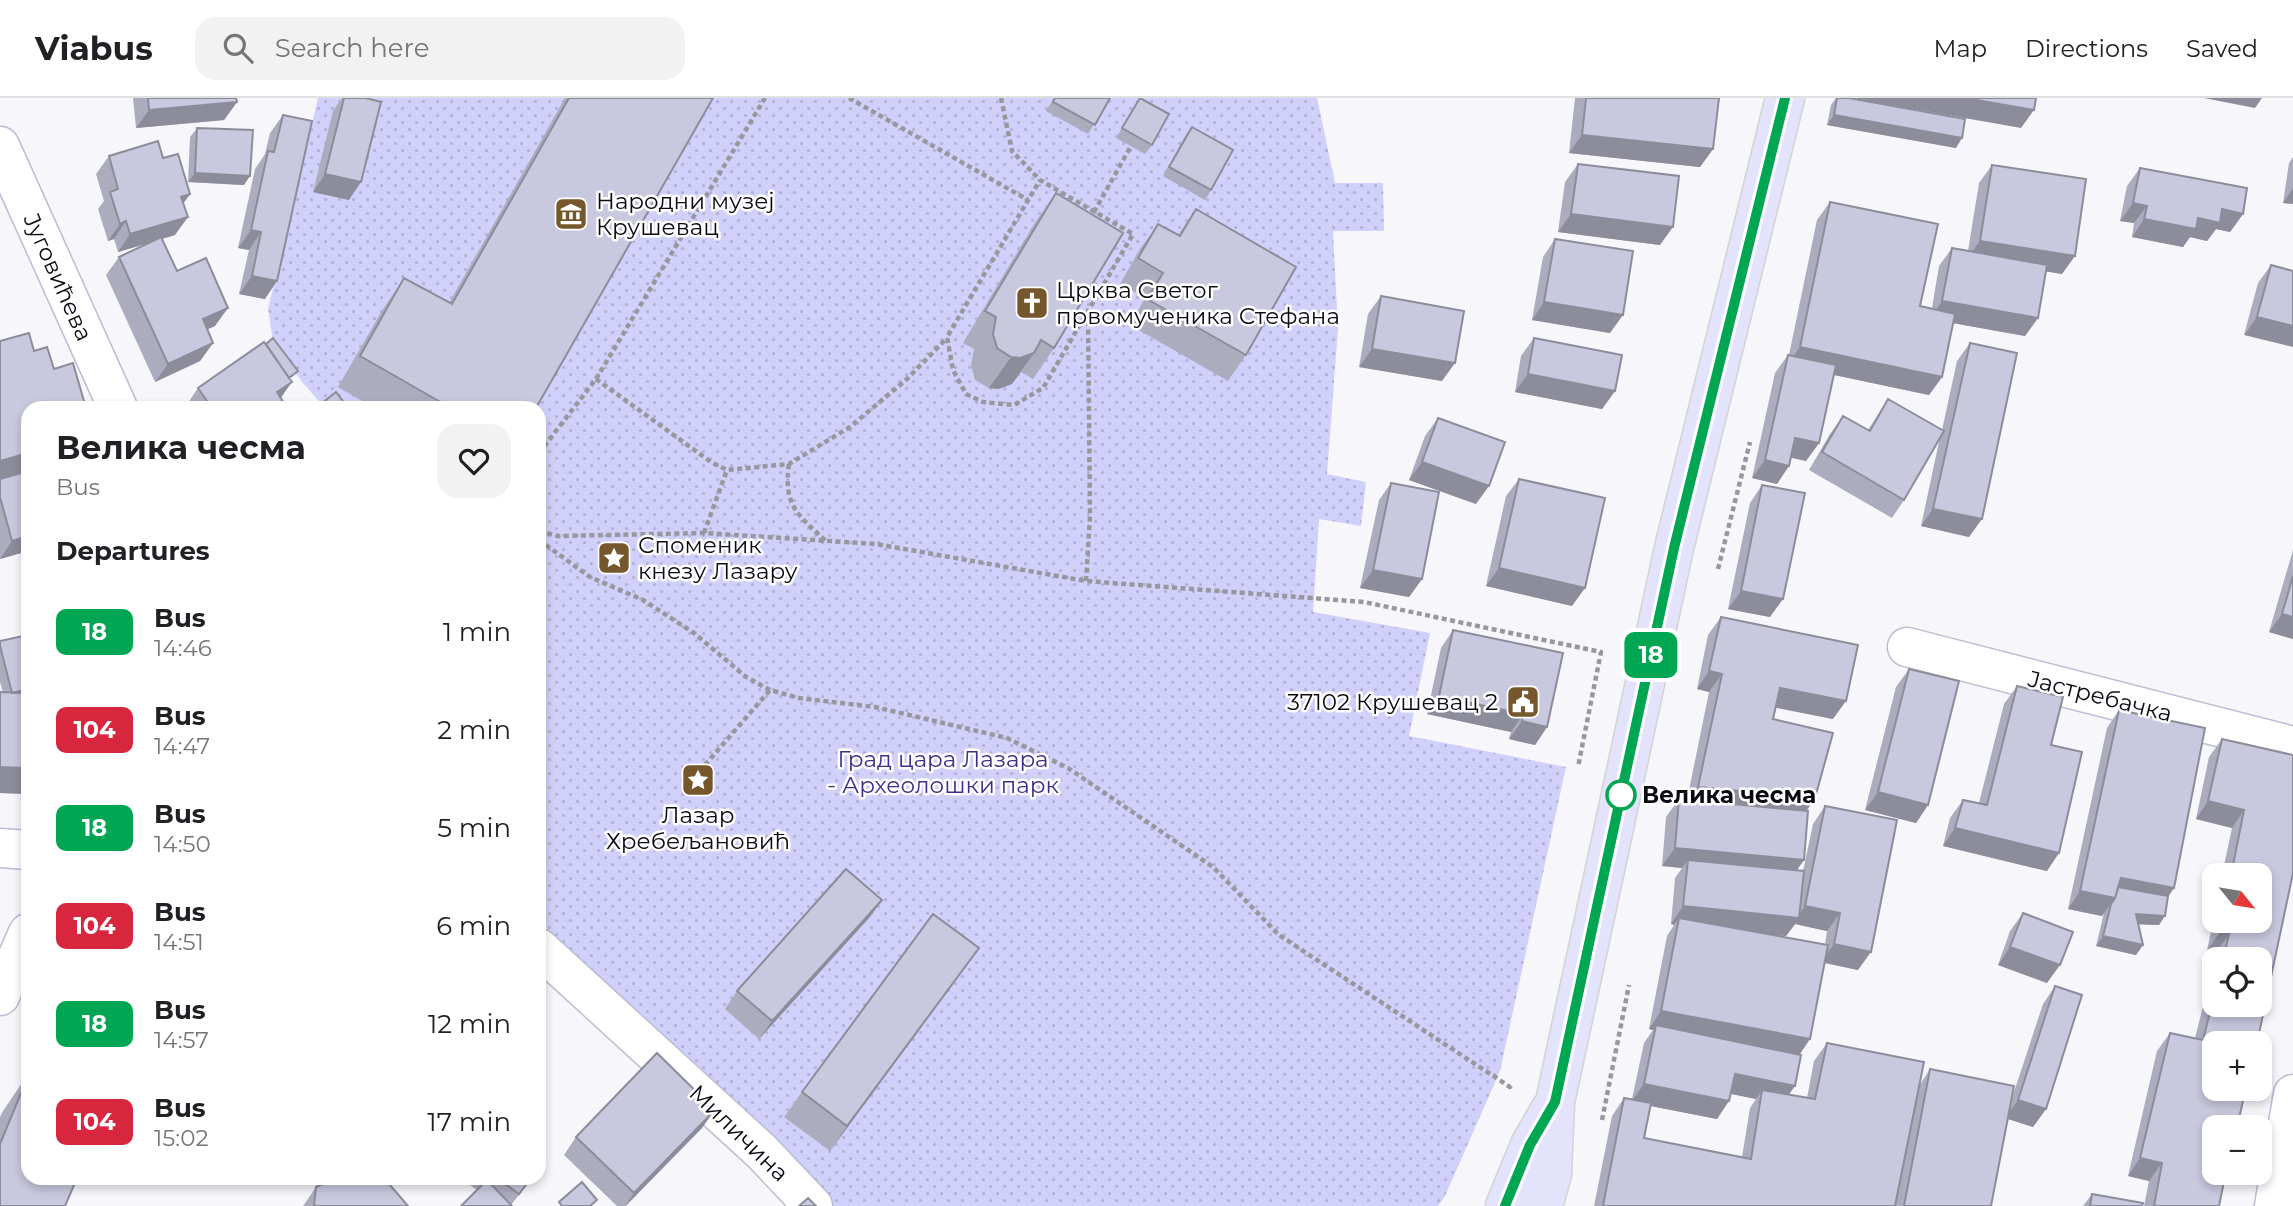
<!DOCTYPE html>
<html lang="en">
<head>
<meta charset="utf-8">
<style>
  body { margin:0; font-family:Montserrat,sans-serif; background:#f2f2f2; color:#202124; height:100vh; display:flex; flex-direction:column; font-size:26px; white-space:nowrap }
  * { box-sizing:border-box; margin:0 }
  p { font-size:23px; color:#757577 }
  .icon { flex:none; width:38px; height:38px; fill:none; stroke:currentColor; stroke-width:2; stroke-linecap:round; stroke-linejoin:round }
  .map { position:relative; flex:1; overflow:hidden }
  .details { position:absolute; left:21px; top:303px; width:525px; height:784px; display:flex; flex-direction:column; background:#fff; border-radius:21px; box-shadow:0 4px 10px #0003 }
  .details>* { flex:none }
  .badge { padding:0 14px; border-radius:10px; font-size:24px; line-height:46px }
  .needle { width:46px; rotate:120deg }
  .fabs { position:absolute; left:2202px; top:765px; display:grid; gap:14px }
  .fabs a { display:grid; place-items:center; width:70px; height:70px; border-radius:14px; background:#fff; box-shadow:0 4px 10px #0003; font-size:35px }
  .map>.badge { position:absolute; translate:-50% -50%; box-shadow:0 0 0 4px #fff }
  h2 { padding:0 35px; font-size:26px; line-height:63px }
  .round { display:grid; place-items:center; flex:none; width:74px; height:74px; border-radius:21px; background:#f2f2f2 }
  .headline { display:flex; align-items:center; justify-content:space-between; height:119px; padding:0 35px }
  h1 { font-size:33px; font-weight:700; line-height:52px }
  ul { padding:0; list-style:none }
  li { display:flex; align-items:center; gap:21px; height:98px; padding:0 35px }
  li div { flex:1 }
  li b { display:block; font-size:26px }
  li em { font-style:normal }
  li .badge { min-width:77px; font-weight:700; text-align:center }
  header { display:flex; align-items:center; gap:42px; box-sizing:border-box; height:98px; padding:0 35px; background:#fff; border-bottom:2px solid #e0e0e0 }
  header strong { font-size:33px }
  nav { display:flex; gap:38px; margin-inline-start:auto; font-size:24px }
  .search { width:490px; height:63px; background:#f2f2f2; display:flex; align-items:center; gap:18px; box-sizing:border-box; padding:0 24px; border-radius:21px; color:#757577; font-size:26px }
  .map>svg:first-child { display:block }
</style>
</head>
<body>
<header>
<strong>Viabus</strong>
<div class="search"><svg class="icon" aria-label="search" viewBox="0 0 24 24"><circle cx="10" cy="10" r="6"/><path d="M15 15l6 6"/></svg>Search here</div>
<nav><a>Map</a><a>Directions</a><a>Saved</a></nav>
</header>
<div class="map">
<svg width="2293" height="1108" viewBox="0 0 2293 1108">
  <defs>
    <pattern id="park-dots" width="8" height="8" patternUnits="userSpaceOnUse" patternTransform="scale(1.75)"><rect width="8" height="8" fill="#d0d0fa"/><path d="M2 2h.1M6 6h.1" fill="none" stroke="#b1b1d5" stroke-width="1.8" stroke-linecap="round"/></pattern>
  </defs>
  <rect width="100%" height="100%" fill="#f6f6fb"/>
  <!-- park -->
  <path fill="url(#park-dots)" d="M318,0H1317L1335,85H1383L1384,133H1333L1338,231L1327,376L1366,384L1361,428L1319,421L1313,514L1430,535L1409,638L1566,669L1500,973L1445,1098L1438,1108H813L539,850V310H325L302,284L273,242L268,211Z"/>
  <g fill="none" stroke-linecap="round" stroke-linejoin="round">
    <defs>
      <path id="minor" d="M0,48L118,310
        M1907,549L2293,648
        M0,750L28,752
        M539,850L762,1054L813,1108
        M0,898L28,835
        M2274,1108L2293,996"/>
      <path id="major" d="M1505,1108L1530,1047L1550,1012
        M1543,1108L1552,1076L1555,1004L1674,450L1785,0"/>
    </defs>
    <!-- minor casing -->
    <use href="#minor" stroke="#bcbdd3" stroke-width="41"/>
    <!-- major casing -->
    <use href="#major" stroke="#d3d3d4" stroke-width="41"/>
    <!-- path -->
    <path stroke="#97979d" stroke-width="4.5" stroke-dasharray="5 3.5" stroke-linecap="butt" d="M849,0L1028,102
      M1001,0L1012,53L1040,82L1133,136L1043,290L1014,307L983,304L966,296L953,272L947,239L1040,82
      M1094,114L1131,48
      M596,281L711,364L727,372L789,366L850,329L907,281L947,240
      M539,355L596,281L765,0
      M789,366C783,408 798,417 827,444
      M539,433L558,438L704,435L876,446L1086,483L1364,504L1601,554L1578,669
      M704,435L727,372
      M539,442L590,479L643,502L694,535L746,579L770,592L799,600L875,609L1007,640L1068,670L1213,769L1279,837L1510,989L1511,986
      M1718,471L1750,344
      M1086,483L1090,418L1088,218
      M705,667L770,592
      M1602,1022L1629,887"/>
    <!-- minor -->
    <use href="#minor" stroke="#fff" stroke-width="38"/>
    <!-- major -->
    <use href="#major" stroke="#e3e3fb" stroke-width="38"/>
  </g>
  <!-- wall -->
  <path fill="#acacbf" fill-rule="evenodd" d="M133,0H236L237,4L224,22L136,30Z
    M342,0H366L349,102L313,94L333,13Z
    M565,0H713L536,310H374L338,289L383,211L404,180L449,205Z
    M1054,0H1110L1088,36L1046,13Z
    M1140,0L1152,47L1145,56L1116,40Z
    M1575,0H1719L1713,51L1700,69L1569,55Z
    M1836,0H1849L1956,50L1827,27L1831,7Z
    M283,17L265,201L239,196L249,152L238,150L255,71L265,56L270,35Z
    M1192,29L1211,92L1205,102L1163,78L1185,38Z
    M197,30L244,87L188,84L190,39Z
    M109,58L163,60L190,96L183,106L175,137L162,141L177,173L215,228L207,231L213,245L200,263L155,284L106,177L119,159L149,145L118,154L114,141L108,143L98,111L104,103L96,76Z
    M2293,59V106L2283,105L2289,65Z
    M1578,66L1660,147L1558,134L1565,84Z
    M1992,67L2062,176L2046,173L2038,220L2025,238L1953,225L1942,279L1929,297L1834,277L1819,345L1806,363L1791,359L1777,386L1752,380L1775,275L1788,257H1789L1817,122L1830,104L1920,208L1932,210L1939,168L1952,150L1968,153L1979,85Z
    M2140,70L2243,116L2230,134L2216,131L2207,143L2190,139L2183,149L2132,139L2134,125L2120,123L2127,88Z
    M1056,95L1054,250L1033,281L1021,274L1012,286L998,291L989,290L975,282L971,267L974,251L963,245L1034,126Z
    M1196,111L1246,257L1228,283L1130,227L1145,200L1120,186L1140,151L1158,126L1178,137Z
    M1555,141L1610,235L1532,222L1543,159Z
    M2271,167L2293,173L2244,237L2258,185Z
    M1381,198L1442,283L1359,269L1368,216Z
    M1534,240L1615,293L1602,311L1515,294L1521,258Z
    M0,243L28,310V453L0,461Z
    M1970,245L1969,439L1921,428L1940,339L1904,402L1892,420L1809,372L1830,336L1843,318L1868,332L1888,301L1942,332L1957,263Z
    M291,283L281,300V310H187L186,308L198,290Z
    M1438,320L1476,406L1409,382L1425,338Z
    M1519,381L1572,508L1486,488L1506,398Z
    M1391,385L1422,481L1409,499L1360,490L1379,402Z
    M1762,387L1770,519L1728,511L1750,405Z
    M2293,452V541L2269,534Z
    M1721,519L1833,621L1776,609L1773,621L1806,713L1804,762L1797,772L1803,773L1813,726L1825,708L1858,872L1824,865L1789,997L1807,1000L1814,963L1827,945L1919,988L1930,971L2012,1000L2043,906L2055,888L2046,1011L2033,1029L2008,1021L1991,1108H1594L1612,1018L1624,1000L1632,1001L1644,945L1653,932L1649,931L1667,838L1674,827L1671,826L1675,780L1682,770L1662,768L1666,719L1679,701L1687,702L1709,594L1697,591L1708,537ZM1795,826L1827,833L1825,847L1773,837L1786,838ZM1731,996L1756,1001L1750,1010L1742,1059L1644,1040L1650,1008L1717,1021Z
    M1453,532L1547,629L1535,647L1509,641L1511,634L1427,616L1441,550Z
    M28,537V696L0,695V594H3L0,584V543Z
    M1909,571L1928,707L1916,725L1865,712L1896,589Z
    M2017,588L2051,647L2047,773L1943,748L1950,720L1963,702L1979,705L2004,606Z
    M2119,612L2168,798L2159,827L2138,826L2143,847L2136,857L2096,848L2104,815L2102,818L2068,811L2107,630Z
    M2222,641L2293,657V775L2257,945H2214V990H2246L2237,1029H2214V1074H2226L2219,1108H2144L2149,1083L2128,1078L2157,953L2170,935L2195,940L2214,865V906H2259V861H2215L2217,853L2207,852L2214,820V822H2259V777H2222L2232,730L2196,721L2209,659Z
    M882,802L869,820L759,941L725,911L737,893Z
    M2023,815L2047,885L1998,867L2010,833Z
    M961,875L830,1053L784,1019L802,994Z
    M28,976V1080L0,1108V1019L3,1013Z
    M702,1030L626,1108H617L564,1057L576,1039Z
    M460,1080H532L511,1107L477,1092Z
    M316,1089L408,1108H303Z
    M2092,1096L2142,1108H2083Z"/>
  <!-- shaded-wall -->
  <path fill="#8c8c9b" d="M1858,0H1965L2034,12L2021,30L1857,1Z
    M2204,0H2262L2255,10Z
    M237,4L224,22L136,30L149,12Z
    M1834,17L1962,40L1956,50L1827,27Z
    M1582,37L1713,51L1700,69L1569,55Z
    M195,75L250,78L244,87L188,84Z
    M325,76L361,84L349,102L313,94Z
    M2293,90V106L2283,105Z
    M190,96L177,114L181,99Z
    M2133,105L2147,108L2134,125L2120,123Z
    M2222,111L2243,116L2230,134L2216,131L2207,143L2190,139L2183,149L2132,139L2144,121L2198,120Z
    M1571,116L1673,129L1660,147L1558,134Z
    M188,119L175,137L118,154L130,136Z
    M126,123L114,141L108,143L120,126Z
    M251,132L261,134L249,152L238,150Z
    M1980,143L2075,158L2062,176L1967,161Z
    M252,178L277,183L265,201L239,196Z
    M1942,203L2038,220L2025,238L1930,221Z
    M1544,204L1623,217L1610,235L1532,222Z
    M228,210L215,228L190,239L203,221Z
    M2257,219L2293,228V249L2244,237Z
    M213,245L200,263L155,284L168,266Z
    M1800,249L1942,279L1929,297L1787,267Z
    M1372,251L1455,265L1442,283L1359,269Z
    M1034,255L1012,286L998,291L989,290L1011,259Z
    M1528,276L1615,293L1602,311L1515,294Z
    M292,284L279,302L277,294Z
    M1795,340L1819,345L1806,363L1783,358Z
    M28,355V375L0,383V363Z
    M1765,362L1789,368L1777,386L1752,380Z
    M1422,364L1489,388L1476,406L1409,382Z
    M1933,411L1982,421L1969,439L1921,428Z
    M28,438V453L0,461L12,443Z
    M1499,470L1585,490L1572,508L1486,488Z
    M1373,472L1422,481L1409,499L1360,490Z
    M1741,493L1783,501L1770,519L1728,511Z
    M2282,516L2293,519V541L2269,534Z
    M1709,573L1722,576L1709,594L1697,591Z
    M1780,590L1846,603L1833,621L1767,608Z
    M28,591V599L12,595Z
    M1439,598L1523,616L1511,634L1427,616Z
    M1522,623L1547,629L1535,647L1509,641Z
    M0,669L28,670V696L0,695Z
    M1698,689L1815,700L1803,718L1686,707Z
    M1878,694L1928,707L1916,725L1865,712Z
    M2208,703L2244,712L2232,730L2196,721Z
    M1955,730L2059,755L2047,773L1943,748Z
    M1675,750L1804,762L1791,780L1688,762L1682,770L1662,768Z
    M2121,780L2174,790L2162,808L2113,799Z
    M2080,793L2115,800L2102,818L2068,811Z
    M882,802L869,820L759,941L772,923Z
    M1683,808L1797,820L1805,808L1840,815L1827,833L1795,826L1786,838L1678,827L1679,820L1674,827L1671,826Z
    M2136,816L2165,818L2159,827L2129,826Z
    M2220,834L2229,836L2217,853L2207,852Z
    M2103,838L2143,847L2136,857L2096,848Z
    M1834,846L1871,854L1858,872L1821,864Z
    M2010,849L2060,867L2047,885L1998,867Z
    M979,850L961,875L830,1053L847,1028Z
    M1661,913L1810,941L1798,959L1656,927L1653,932L1649,931Z
    M1735,976L1795,988L1782,1006L1762,992L1756,1001L1722,994Z
    M1644,986L1729,1003L1717,1021L1631,1004Z
    M2018,1002L2046,1011L2033,1029L2005,1020Z
    M715,1012L702,1030L625,1108L634,1095Z
    M2140,1060L2162,1065L2149,1083L2128,1078Z"/>
  <!-- building -->
  <path fill="#c8c8de" stroke="#8c8c9b" stroke-width="2" d="M148,0H236L237,4L149,12Z
    M344,0H366L381,4L361,84L325,76Z
    M569,0H713L536,310H451L360,258L404,180L452,206Z
    M1055,0H1110L1095,27L1053,4Z
    M1140,0L1169,16L1152,47L1122,30Z
    M1586,0H1719L1713,51L1582,37Z
    M1837,0H1849L1965,21L1962,40L1834,17Z
    M1965,0H2036L2034,12Z
    M283,17L312,23L277,183L252,178L261,134L251,132L268,53L274,54Z
    M1192,29L1233,52L1211,92L1169,69Z
    M197,30L253,32L250,78L195,75Z
    M158,43L163,60L178,56L190,96L181,99L188,119L130,136L126,123L120,126L110,94L118,91L109,58Z
    M1578,66L1679,78L1673,129L1571,116Z
    M1992,67L2086,81L2075,158L1980,143Z
    M2140,70L2247,90L2243,116L2222,111L2220,125L2198,120L2196,131L2144,121L2147,108L2133,105Z
    M1056,95L1123,135L1054,250L1041,242L1034,255L1020,260L1011,259L997,250L993,236L996,219L985,213Z
    M1830,104L1938,126L1920,208L1955,216L1942,279L1800,249Z
    M1196,111L1296,169L1246,257L1147,201L1163,175L1138,160L1158,126L1180,138Z
    M161,139L177,173L206,160L228,210L203,221L213,245L168,266L119,159Z
    M1555,141L1633,153L1623,217L1544,204Z
    M1952,150L2047,167L2038,220L1942,203Z
    M2271,167L2293,173V228L2257,219Z
    M1381,198L1464,213L1455,265L1372,251Z
    M29,235L34,253L47,249L54,271L73,265L86,310H28V355L0,363V243Z
    M273,240L298,273L289,280L266,246Z
    M1534,240L1622,257L1615,293L1528,276Z
    M264,244L292,284L277,294L284,305L278,310H212L198,290Z
    M1970,245L2017,255L1982,421L1933,411Z
    M1788,257L1836,267L1819,345L1795,340L1789,368L1765,362Z
    M336,294L348,310H316Z
    M1888,301L1944,333L1904,402L1822,354L1843,318L1870,333Z
    M1438,320L1505,344L1489,388L1422,364Z
    M28,373V438L12,443L0,399V381Z
    M1519,381L1605,400L1585,490L1499,470Z
    M1391,385L1439,394L1422,481L1373,472Z
    M1762,387L1805,395L1783,501L1741,493Z
    M2293,478V519L2282,516Z
    M1721,519L1858,547L1846,603L1780,590L1773,621L1833,635L1815,700L1698,689L1722,576L1709,573Z
    M1453,532L1563,555L1547,629L1522,623L1523,616L1439,598Z
    M28,537V591L12,595L0,548V543Z
    M1909,571L1959,583L1928,707L1878,694Z
    M2017,588L2063,599L2051,647L2082,654L2059,755L1955,730L1963,702L1987,707Z
    M0,594L28,595V670L0,669Z
    M2119,612L2205,630L2174,790L2121,780L2115,800L2080,793Z
    M2222,641L2293,657V775L2257,945H2214V990H2246L2237,1029H2214V1074H2226L2219,1108H2154L2162,1065L2140,1060L2170,935L2203,942L2214,898V906H2259V861H2223L2229,836L2220,834L2222,822H2259V777H2231L2244,712L2208,703Z
    M1679,701L1808,713L1804,762L1675,750Z
    M1825,708L1897,722L1871,854L1834,846L1840,815L1805,808Z
    M1688,762L1804,773L1799,820L1683,808Z
    M846,771L882,802L772,923L737,893Z
    M2118,789L2168,798L2165,818L2136,816L2143,847L2103,838L2111,806L2115,800Z
    M2023,815L2073,834L2060,867L2010,849Z
    M933,816L979,850L847,1028L802,994Z
    M1679,820L1828,847L1810,941L1661,913Z
    M2055,888L2082,897L2046,1011L2018,1002Z
    M1656,927L1801,957L1795,988L1735,976L1729,1003L1644,986Z
    M1827,945L1924,964L1895,1108H1603L1624,1000L1651,1005L1644,1040L1751,1061L1762,992L1815,1001Z
    M657,955L715,1012L634,1095L576,1039Z
    M1930,971L2014,988L1991,1108H1904Z
    M28,978V1080H77L65,1108H0V1046Z
    M336,1080H384L408,1108H314L316,1089Z
    M497,1080H531L519,1096Z
    M487,1082L512,1108H461Z
    M582,1084L597,1102L590,1108H562L559,1104Z
    M2092,1096L2143,1105L2142,1108H2090Z
    M808,1100L816,1108H799Z"/>
  <g fill="none" stroke-linecap="round" stroke-linejoin="round">
    <defs>
      <path id="line" d="M1505,1108L1530,1047L1555,1004L1674,450L1785,0"/>
    </defs>
    <!-- line casing -->
    <use href="#line" stroke="#fff" stroke-width="16"/>
    <!-- line -->
    <use href="#line" stroke="#00a651" stroke-width="10"/>
  </g>
  <!-- icons -->
  <defs>
    <symbol id="museum-square" viewBox="-11 -11 22 22"><rect x="-9" y="-9" width="18" height="18" rx="4" fill="#75572b" stroke="#fff"/><path d="M0-6L6-3V-2H-6V-3ZM-5-1h2V3h-2ZM-1-1h2V3h-2ZM3-1h2V3H3ZM-6 4H6V6H-6Z" fill="#fff"/></symbol>
    <symbol id="church-square" viewBox="-11 -11 22 22"><rect x="-9" y="-9" width="18" height="18" rx="4" fill="#75572b" stroke="#fff"/><path d="M-1.2-6h2.4v3.5h3.3v2.4h-3.3V6h-2.4V-.1h-3.3v-2.4h3.3Z" fill="#fff"/></symbol>
    <symbol id="sight-square" viewBox="-11 -11 22 22"><rect x="-9" y="-9" width="18" height="18" rx="4" fill="#75572b" stroke="#fff"/><path d="M0-6L1.8-2.2L6-1.7L2.9 1.2L3.7 5.4L0 3.3L-3.7 5.4L-2.9 1.2L-6-1.7L-1.8-2.2Z" fill="#fff"/></symbol>
    <symbol id="civic-square" viewBox="-11 -11 22 22"><rect x="-9" y="-9" width="18" height="18" rx="4" fill="#75572b" stroke="#fff"/><path d="M-.6-6.5H3V-4.5H.6V-3L4-1V1h2V6H-6V1h2V-1L-.6-3ZM-1.2 2.5V6h2.4V2.5Z" fill="#fff"/></symbol>
  </defs>
  <g fill-rule="evenodd">
    <use href="#museum-square" x="552" y="97" width="38" height="38"/>
    <use href="#church-square" x="1013" y="186" width="38" height="38"/>
    <use href="#sight-square" x="595" y="441" width="38" height="38"/>
    <use href="#civic-square" x="1504" y="585" width="38" height="38"/>
    <use href="#sight-square" x="679" y="663" width="38" height="38"/>
  </g>
  <!-- markers -->
  <circle fill="#fff" stroke="#00a651" stroke-width="3.5" cx="1621" cy="697" r="14"/>
  <g text-anchor="middle" stroke-width="5" stroke-linejoin="round" paint-order="stroke">
    <!-- poi labels -->
    <g font-size="23" fill="#0b0a12" stroke="#fff" text-anchor="start">
      <text x="596" y="111">Народни музеј<tspan x="596" dy="26">Крушевац</tspan></text>
      <text x="1056" y="200">Црква Светог<tspan x="1056" dy="26">првомученика Стефана</tspan></text>
      <text x="638" y="455">Споменик<tspan x="638" dy="26">кнезу Лазару</tspan></text>
      <text x="1498" y="612" text-anchor="end">37102 Крушевац 2</text>
      <text x="698" y="725" text-anchor="middle">Лазар<tspan x="698" dy="26">Хребељановић</tspan></text>
    </g>
    <!-- street labels -->
    <g font-size="23" fill="#0b0a12" stroke="#fff">
      <text transform="translate(58 179) rotate(66)" y="8">Југовићева</text>
      <text transform="translate(2100 598) rotate(14)" y="8">Јастребачка</text>
      <text transform="translate(739 1035) rotate(44)" y="8">Миличина</text>
    </g>
    <!-- park labels -->
    <g font-size="23" fill="#3f2e8b" stroke="#fff">
      <text x="943" y="669">Град цара Лазара<tspan x="943" dy="26">- Археолошки парк</tspan></text>
    </g>
    <!-- stop labels -->
    <g font-size="23" font-weight="bold" fill="#0b0a12" stroke="#fff" text-anchor="start">
      <text x="1642" y="705">Велика чесма</text>
    </g>
  </g>
</svg>
<div class="fabs">
<a><svg class="needle" viewBox="-14 -14 28 28"><path d="M0-13l5 13h-10z" fill="#e53935"/><path d="M0 13l5-13h-10z" fill="#757577"/></svg></a>
<a><svg class="icon" aria-label="locate" viewBox="0 0 24 24"><circle cx="12" cy="12" r="6"/><path d="M12 2v4M12 18v4M2 12h4M18 12h4"/></svg></a>
<a>+</a>
<a>−</a>
</div>
<b class="badge" style="left:1651px;top:557px;background:#00a651;color:#fff">18</b>
<section class="details">
<div class="headline"><div><h1>Велика чесма</h1><p>Bus</p></div><a class="round"><svg class="icon" aria-label="heart" viewBox="0 0 24 24"><path d="M12 20l-8-8c-3-5 5-10 8-4 3-6 11-1 8 4z"/></svg></a></div>
<h2>Departures</h2>
<ul>
<li><span class="badge" style="background:#00a651;color:#fff">18</span><div><b>Bus</b><p>14:46</p></div><em>1 min</em></li>
<li><span class="badge" style="background:#d7263d;color:#fff">104</span><div><b>Bus</b><p>14:47</p></div><em>2 min</em></li>
<li><span class="badge" style="background:#00a651;color:#fff">18</span><div><b>Bus</b><p>14:50</p></div><em>5 min</em></li>
<li><span class="badge" style="background:#d7263d;color:#fff">104</span><div><b>Bus</b><p>14:51</p></div><em>6 min</em></li>
<li><span class="badge" style="background:#00a651;color:#fff">18</span><div><b>Bus</b><p>14:57</p></div><em>12 min</em></li>
<li><span class="badge" style="background:#d7263d;color:#fff">104</span><div><b>Bus</b><p>15:02</p></div><em>17 min</em></li>
</ul>
</section>
</div>
</body>
</html>
